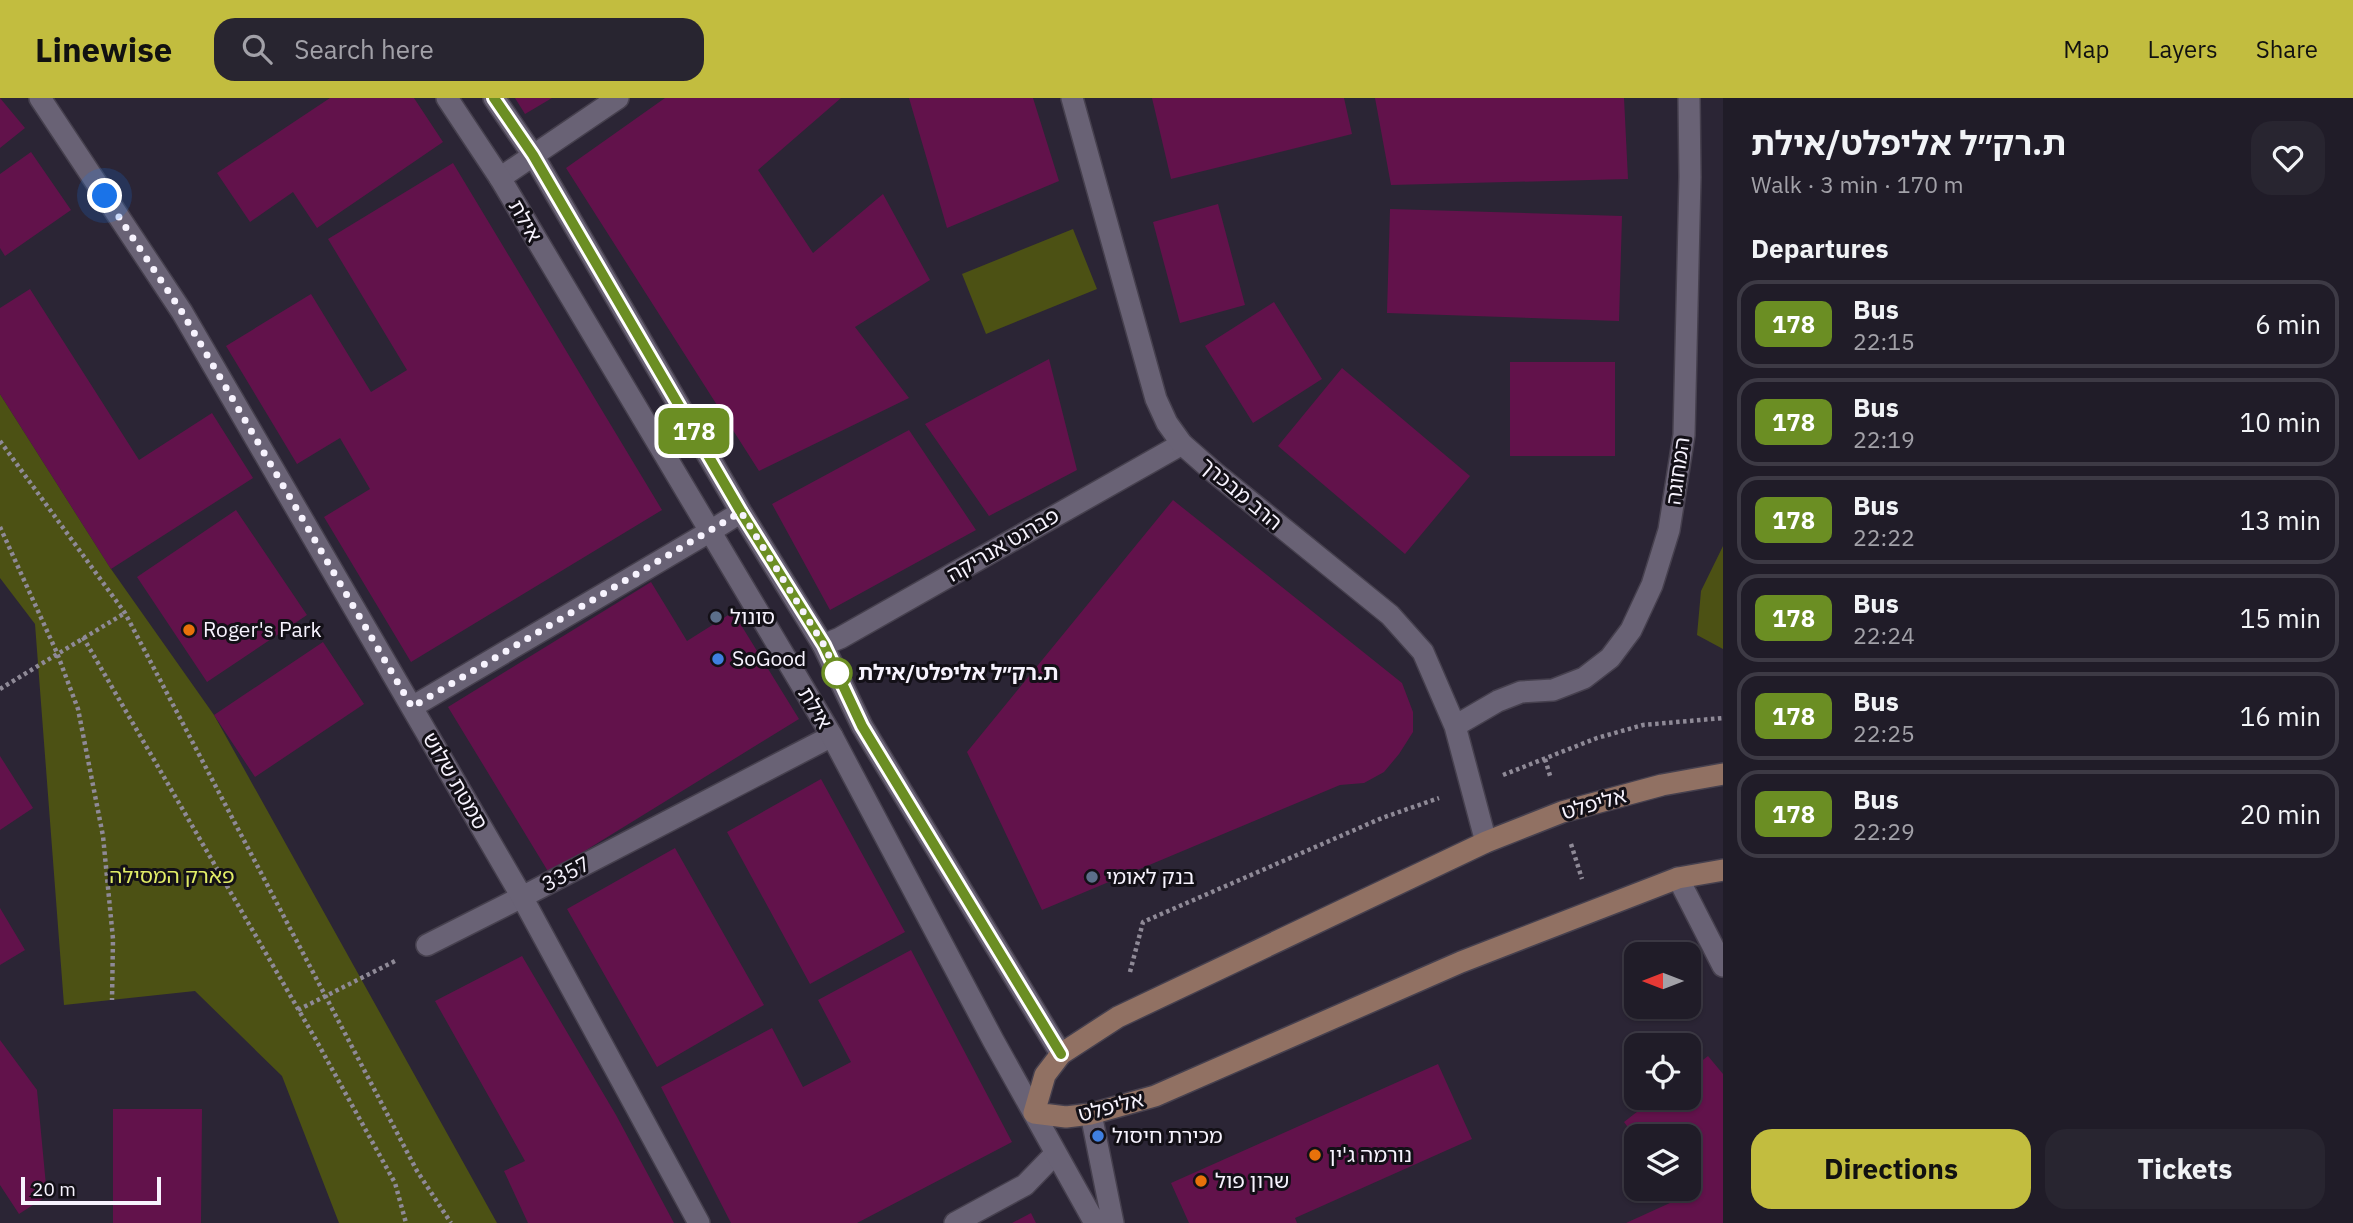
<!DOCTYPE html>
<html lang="en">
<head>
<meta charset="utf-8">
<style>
  body { margin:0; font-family:"IBM Plex Sans","Noto Sans Hebrew",sans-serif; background:#282530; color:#f1f3f6; height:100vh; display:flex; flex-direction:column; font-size:26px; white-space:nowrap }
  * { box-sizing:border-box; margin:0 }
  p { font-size:23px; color:#a2a1a8 }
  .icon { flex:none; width:38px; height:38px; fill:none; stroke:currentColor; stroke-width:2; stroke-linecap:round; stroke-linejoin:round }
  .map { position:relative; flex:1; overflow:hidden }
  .drawer { display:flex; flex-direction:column; background:#201c28; width:630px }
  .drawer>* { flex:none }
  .badge { padding:0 14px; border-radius:10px; font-size:24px; line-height:46px }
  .needle { width:46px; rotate:270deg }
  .buttons { position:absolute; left:1624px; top:844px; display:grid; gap:14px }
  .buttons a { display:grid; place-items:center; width:77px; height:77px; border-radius:14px; background:#201c28; box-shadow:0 2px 5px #0004,0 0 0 2px #3d3a45; font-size:35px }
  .scale { position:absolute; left:21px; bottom:18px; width:140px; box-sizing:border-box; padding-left:7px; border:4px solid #f7f3fe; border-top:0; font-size:19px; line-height:24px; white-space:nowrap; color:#f7f3fe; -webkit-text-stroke:5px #131017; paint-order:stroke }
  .you { position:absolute; width:35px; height:35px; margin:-18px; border:5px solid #fff; border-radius:50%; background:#1a73e8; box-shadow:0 0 0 10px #1a73e833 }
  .map>.badge { position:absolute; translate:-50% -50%; box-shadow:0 0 0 4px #fff }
  h2 { padding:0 28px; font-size:26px; line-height:63px }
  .round { display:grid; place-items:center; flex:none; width:74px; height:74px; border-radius:21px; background:#282530 }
  .overview { display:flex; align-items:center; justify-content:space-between; height:119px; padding:0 28px }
  h1 { font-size:33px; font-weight:700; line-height:52px }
  .cta { display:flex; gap:14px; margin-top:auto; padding:14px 28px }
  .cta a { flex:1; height:80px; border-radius:21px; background:#c2bd3f; color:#111; font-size:28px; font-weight:700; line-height:80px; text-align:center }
  .cta a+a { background:#282530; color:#f1f3f6 }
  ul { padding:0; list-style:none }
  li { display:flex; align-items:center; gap:21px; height:88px; margin:0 14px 10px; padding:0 14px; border:4px solid #3d3a45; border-radius:21px }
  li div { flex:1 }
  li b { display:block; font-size:26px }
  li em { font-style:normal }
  li .badge { min-width:77px; font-weight:700; text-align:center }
  header { display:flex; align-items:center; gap:42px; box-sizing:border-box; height:98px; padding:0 35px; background:#c2bd3f; color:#111 }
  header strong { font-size:33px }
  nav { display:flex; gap:38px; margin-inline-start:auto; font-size:24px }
  .search { width:490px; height:63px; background:#282530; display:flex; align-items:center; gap:18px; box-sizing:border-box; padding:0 24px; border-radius:21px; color:#a2a1a8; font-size:26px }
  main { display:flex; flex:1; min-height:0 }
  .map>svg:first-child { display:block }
</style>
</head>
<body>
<header>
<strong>Linewise</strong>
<div class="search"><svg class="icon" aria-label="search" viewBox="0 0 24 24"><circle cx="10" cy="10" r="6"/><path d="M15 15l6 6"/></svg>Search here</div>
<nav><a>Map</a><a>Layers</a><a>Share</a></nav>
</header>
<main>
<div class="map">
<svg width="1723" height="1125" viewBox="0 0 1723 1125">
  <rect width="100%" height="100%" fill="#2b2535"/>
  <!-- green -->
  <path fill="#4c5114" d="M1073,131L1097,191L986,236L962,176Z
    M0,296L111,471L214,617L497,1125H339L282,978L195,893L64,907L35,526L0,480Z
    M1723,448V551L1697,537L1701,493Z"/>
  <!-- building -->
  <path fill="#62124b" d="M0,0L25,30L0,50Z
    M330,0H414L443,44L317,130L293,94L250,124L217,75Z
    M515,0H552L525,16Z
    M665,0H841L758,72L813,155L883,96L930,182L855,229L909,300L759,373L566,70Z
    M909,0H1033L1059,83L947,130Z
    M1152,0H1344L1352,36L1171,81Z
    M1375,0H1624L1628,81L1391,87Z
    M31,54L71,112L5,158L0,150V76Z
    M453,65L662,412L411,564L324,419L370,391L340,340L297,366L226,248L311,196L371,294L407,272L328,141Z
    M1218,106L1245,207L1180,225L1153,124Z
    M1390,111L1622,118L1619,223L1387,215Z
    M30,191L139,362L212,315L253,380L111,471L0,296V210Z
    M1274,204L1322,281L1253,325L1205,248Z
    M1049,261L1077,372L989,418L925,326Z
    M1510,264H1615V358H1510Z
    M1342,270L1470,378L1405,456L1278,348Z
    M909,332L976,432L830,512L772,406Z
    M1173,402L1402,585L1413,614V634L1399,656L1384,674L1364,685L1340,687L1042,812L967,654Z
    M236,412L307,517L207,584L137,479Z
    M651,484L687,543L733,514L799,621L549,775L448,609Z
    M323,544L364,606L255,679L214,617Z
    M0,658L33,710L0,732Z
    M821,681L905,834L810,886L727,734Z
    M675,750L764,907L657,969L567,811Z
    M0,810L25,852L0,867Z
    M911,852L1012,1044L857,1125H731L661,989L772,930L803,989L851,964L818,902Z
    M522,858L616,1017L674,1125H528L504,1073L525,1063L435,903Z
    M0,942L37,992L47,1098L19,1116L0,1087Z
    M1708,958L1723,976V1125H1626L1683,1099L1676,1090H1689V1038H1636V1040L1624,1024L1656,999H1689V973Z
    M1438,966L1472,1041L1295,1120L1297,1125H1189L1171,1085Z
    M113,1011H202L201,1125H113Z
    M1031,1115L1036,1125H1012Z"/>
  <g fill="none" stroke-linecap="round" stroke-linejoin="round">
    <defs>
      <path id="service" d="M494,0L533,57L741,414L823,547L862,628L1061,956
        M709,434L741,414
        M427,847L522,799"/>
      <path id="pedestrian" d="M823,547L840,540L1182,346"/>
      <path id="minor" d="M40,0L182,214L522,799L699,1125
        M1072,0L1156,301L1167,325L1182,346L1215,375L1390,517L1423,554L1455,628L1486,744
        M500,80L618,0
        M412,609L709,434
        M1455,628L1498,603L1521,594L1553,592L1584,580L1610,560L1631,532L1652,487L1669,432L1684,337L1690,79L1689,0
        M1678,780L1723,868
        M522,799L832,638
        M955,1125L1025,1087L1055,1056"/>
      <path id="tertiary" d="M447,0L500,80L832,638L993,942L1095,1125
        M1091,1016L1113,1125"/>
      <path id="secondary" d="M1723,676L1662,687L1562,714L1486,744L1118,919L1061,956L1045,977L1034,1015L1066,1019L1091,1016L1155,998L1461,864L1678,780L1723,772"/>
    </defs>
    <!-- service casing -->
    <use href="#service" stroke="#46404e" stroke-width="24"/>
    <!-- pedestrian casing -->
    <use href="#pedestrian" stroke="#46404e" stroke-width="24"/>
    <!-- minor casing -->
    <use href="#minor" stroke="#46404e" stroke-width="24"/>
    <!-- tertiary casing -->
    <use href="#tertiary" stroke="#46404e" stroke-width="24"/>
    <!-- secondary casing -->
    <use href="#secondary" stroke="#46404e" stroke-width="24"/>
    <!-- path -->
    <path stroke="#8f8a97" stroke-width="4.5" stroke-dasharray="3.5 3.5" stroke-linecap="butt" d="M0,343L125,515L417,1073L451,1125
      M0,429L57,555L78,611L103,738L113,841L112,902
      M83,539L316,942L395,1085L406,1125
      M0,591L125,515
      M1545,661L1551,681
      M1503,677L1597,640L1643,627L1723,620
      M1571,746L1582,781
      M1130,874L1143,824L1382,720L1439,700
      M298,912L397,862"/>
    <!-- service -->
    <use href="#service" stroke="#696275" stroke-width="21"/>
    <!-- pedestrian -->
    <use href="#pedestrian" stroke="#696275" stroke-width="21"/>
    <!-- minor -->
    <use href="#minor" stroke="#696275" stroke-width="21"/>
    <!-- tertiary -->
    <use href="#tertiary" stroke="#696275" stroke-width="21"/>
    <!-- secondary -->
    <use href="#secondary" stroke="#917163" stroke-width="21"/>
  </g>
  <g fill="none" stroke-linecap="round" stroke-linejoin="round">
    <defs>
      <path id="line" d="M494,0L533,57L741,414L824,547L862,628L1061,956"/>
    </defs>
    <!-- line casing -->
    <use href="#line" stroke="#fff" stroke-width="16"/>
    <!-- line -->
    <use href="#line" stroke="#6b8e23" stroke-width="10"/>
    <!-- walk -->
    <path stroke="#f7f3fe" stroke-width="7" stroke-dasharray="0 12.6" d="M105,98L182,214L412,609L741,414L824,547L837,575"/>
  </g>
  <!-- markers -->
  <g fill="#5c6f8a" stroke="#131017" stroke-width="2.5">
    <circle cx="716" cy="519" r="7"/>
    <circle cx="1092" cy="779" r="7"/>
  </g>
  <g fill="#e8710a" stroke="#131017" stroke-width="2.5">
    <circle cx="189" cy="532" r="7"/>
    <circle cx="1315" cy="1057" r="7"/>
    <circle cx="1201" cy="1083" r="7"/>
  </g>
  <g fill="#3f7fe0" stroke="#131017" stroke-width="2.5">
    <circle cx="718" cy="561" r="7"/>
    <circle cx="1098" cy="1038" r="7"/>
  </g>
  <circle fill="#fff" stroke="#6b8e23" stroke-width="3.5" cx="837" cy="575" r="14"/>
  <g text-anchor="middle" stroke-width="6" stroke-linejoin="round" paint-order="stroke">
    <!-- street labels -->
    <g font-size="21" fill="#f7f3fe" stroke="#131017">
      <text transform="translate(525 123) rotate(60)" y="7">אילת</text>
      <text transform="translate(1678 373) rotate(-82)" y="7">המחוגה</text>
      <text transform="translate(1241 396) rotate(40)" y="7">הרב מבכרך</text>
      <text transform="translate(1003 447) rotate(-30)" y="7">פברגט אנריקה</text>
      <text transform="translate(815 610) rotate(59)" y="7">אילת</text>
      <text transform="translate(455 683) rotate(60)" y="7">סמטת שלוש</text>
      <text transform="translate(1594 706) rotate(-16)" y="7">אליפלט</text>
      <text transform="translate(566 776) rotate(-28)" y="7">3357</text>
      <text transform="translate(1111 1009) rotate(-14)" y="7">אליפלט</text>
    </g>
    <!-- poi labels -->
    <g font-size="21" fill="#f7f3fe" stroke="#131017" text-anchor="start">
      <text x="730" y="526">סונול</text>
      <text x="203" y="539">Roger's Park</text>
      <text x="732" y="568">SoGood</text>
      <text x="1106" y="786">בנק לאומי</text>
      <text x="1112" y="1045">מכירת חיסול</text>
      <text x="1329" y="1064">נורמה ג'ין</text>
      <text x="1215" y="1090">שרון פול</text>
    </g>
    <!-- stop labels -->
    <g font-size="21" font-weight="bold" fill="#f7f3fe" stroke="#131017" text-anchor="start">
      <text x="858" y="582">ת.רק״ל אליפלט/אילת</text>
    </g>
    <!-- park labels -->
    <g font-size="21" fill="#e1ec66" stroke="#131017">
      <text x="172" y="785">פארק המסילה</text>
    </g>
  </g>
</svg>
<div class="buttons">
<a><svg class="needle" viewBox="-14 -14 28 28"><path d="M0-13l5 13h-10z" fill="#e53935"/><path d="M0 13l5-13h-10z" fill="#a2a1a8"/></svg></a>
<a><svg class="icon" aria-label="locate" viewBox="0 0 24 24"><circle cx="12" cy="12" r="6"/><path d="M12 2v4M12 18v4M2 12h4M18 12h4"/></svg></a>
<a><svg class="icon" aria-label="layers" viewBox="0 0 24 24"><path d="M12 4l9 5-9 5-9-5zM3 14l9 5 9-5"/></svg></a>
</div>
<div class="scale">20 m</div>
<div class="you" style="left:105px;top:98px"></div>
<b class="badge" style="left:694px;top:333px;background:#6b8e23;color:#fff">178</b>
</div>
<section class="drawer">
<div class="overview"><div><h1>ת.רק״ל אליפלט/אילת</h1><p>Walk · 3 min · 170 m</p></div><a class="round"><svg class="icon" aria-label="heart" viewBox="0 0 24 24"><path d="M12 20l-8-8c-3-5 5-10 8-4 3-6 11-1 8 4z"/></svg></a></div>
<h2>Departures</h2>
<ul>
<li><span class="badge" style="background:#6b8e23;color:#fff">178</span><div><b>Bus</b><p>22:15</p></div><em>6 min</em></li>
<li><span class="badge" style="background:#6b8e23;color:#fff">178</span><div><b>Bus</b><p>22:19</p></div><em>10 min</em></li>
<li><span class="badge" style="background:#6b8e23;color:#fff">178</span><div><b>Bus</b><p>22:22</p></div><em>13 min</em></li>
<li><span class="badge" style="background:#6b8e23;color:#fff">178</span><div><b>Bus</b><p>22:24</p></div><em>15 min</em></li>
<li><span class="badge" style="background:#6b8e23;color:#fff">178</span><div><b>Bus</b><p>22:25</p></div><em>16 min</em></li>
<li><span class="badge" style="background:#6b8e23;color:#fff">178</span><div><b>Bus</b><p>22:29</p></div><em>20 min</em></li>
</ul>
<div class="cta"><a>Directions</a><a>Tickets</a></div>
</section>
</main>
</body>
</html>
